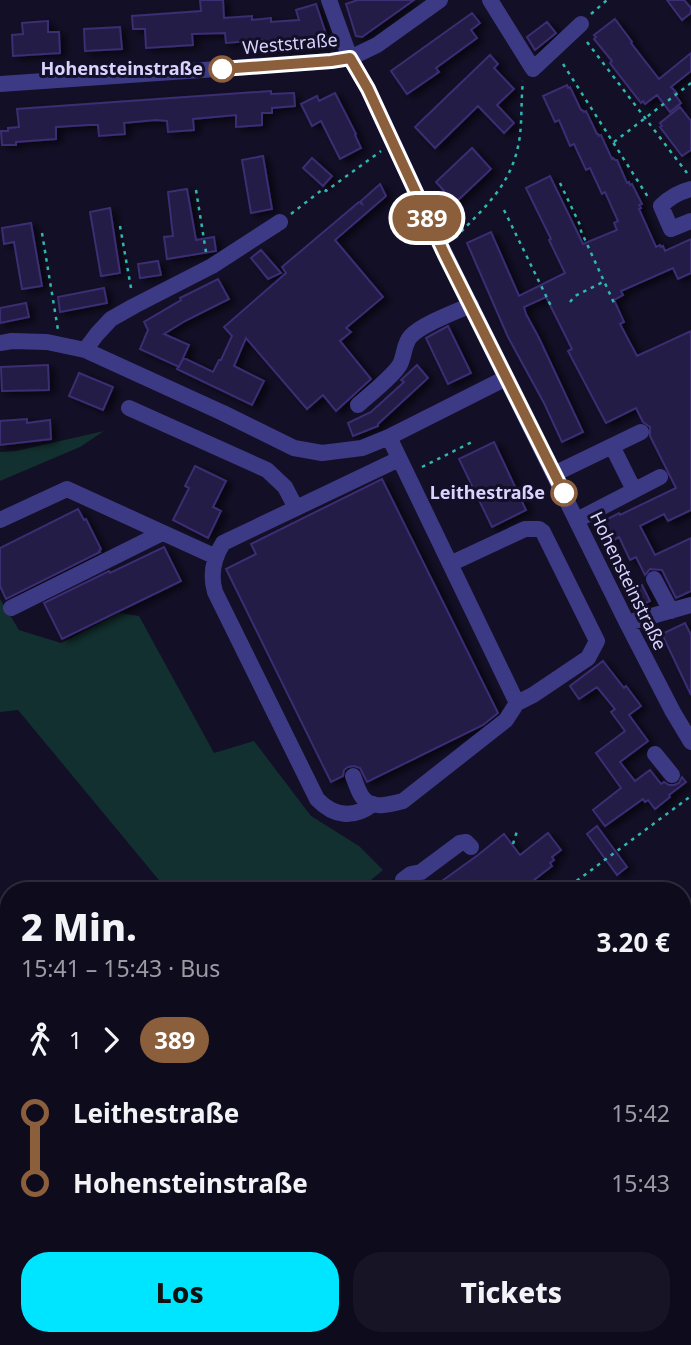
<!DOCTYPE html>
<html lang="de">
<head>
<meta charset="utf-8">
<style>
  body { margin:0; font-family:"Noto Sans",sans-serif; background:#171425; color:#f1f3f6; height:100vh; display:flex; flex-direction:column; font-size:26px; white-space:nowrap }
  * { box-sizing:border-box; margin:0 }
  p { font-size:23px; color:#9b9ba3 }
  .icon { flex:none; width:38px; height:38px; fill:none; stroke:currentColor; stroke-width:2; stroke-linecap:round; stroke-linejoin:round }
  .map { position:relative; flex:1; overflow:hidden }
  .details { position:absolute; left:0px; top:882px; width:691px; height:464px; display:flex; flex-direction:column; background:#0e0b1c; border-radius:28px 28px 0 0; box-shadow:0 2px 5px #0004,0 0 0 2px #2e2b3b }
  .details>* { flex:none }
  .badge { padding:0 14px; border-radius:23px; font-size:24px; line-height:46px }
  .map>.badge { position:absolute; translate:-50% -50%; box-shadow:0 0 0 4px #fff }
  .legs { display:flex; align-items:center; gap:10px; height:77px; padding:0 21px; font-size:23px }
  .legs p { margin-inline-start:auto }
  .headline { display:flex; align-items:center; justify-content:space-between; height:119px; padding:0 21px }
  h1 { font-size:38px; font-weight:800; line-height:52px }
  .cta { display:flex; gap:14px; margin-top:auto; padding:14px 21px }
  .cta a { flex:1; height:80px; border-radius:28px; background:#00e5ff; color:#111; font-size:28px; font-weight:800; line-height:80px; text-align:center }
  .cta a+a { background:#171425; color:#f1f3f6 }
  ul { padding:0 21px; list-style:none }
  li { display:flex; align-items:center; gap:24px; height:70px; font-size:26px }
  li i { display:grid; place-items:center; width:10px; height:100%; margin:0 9px; background:currentColor }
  li i::after { content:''; width:18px; height:18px; margin:-9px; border:5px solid; border-radius:50%; background:#0e0b1c }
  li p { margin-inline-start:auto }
  li:first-child i { background:linear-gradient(#0000 50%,currentColor 0) }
  li:last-child i { background:linear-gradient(currentColor 50%,#0000 0) }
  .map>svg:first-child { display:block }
</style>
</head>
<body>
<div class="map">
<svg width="691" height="1345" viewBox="0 0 691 1345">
  <defs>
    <filter id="shadow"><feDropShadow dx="5.5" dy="3" stdDeviation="3.5" flood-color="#0009"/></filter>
  </defs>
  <rect width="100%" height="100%" fill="#130f26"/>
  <!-- green -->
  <path fill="#12302f" d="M104,431L80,447L0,481V452L16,451Z
    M0,599L19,630L61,643L119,613L139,616L214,753L254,741L311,816L359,846L383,870L358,891H168L18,710L0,712Z
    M691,1129V1263L683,1268V1133Z
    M9,1171V1227L0,1231V1175Z
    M528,1337H591L590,1340L596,1345H523Z"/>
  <!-- building -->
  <path fill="#241b47" stroke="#3b2d73" stroke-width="2" filter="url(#shadow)" d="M200,0H223L224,18L252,16V20L271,18V22L299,20L296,10L316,4L327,37L322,45L263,48L262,40L226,43L225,33L192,34L193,45L146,48L145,29H133L132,16L201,11Z
    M358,0H414L362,37L356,36L346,4Z
    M667,0H684L691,8V13L682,20Z
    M472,13L480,23L471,30L477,38L436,68L439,72L407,94L391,71Z
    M615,19L632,42L631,43L659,79L691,53V71L671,87L676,92L674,93L681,103L670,112L657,95L645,104L643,101L641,103L610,63L612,61L594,39L596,37L594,35Z
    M48,21V32H59L60,53L13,56L12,35L23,34L22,23Z
    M547,22L556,33L535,50L527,37Z
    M120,27L122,49L85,51L84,29Z
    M490,55L498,64L494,68L514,89L497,105L514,123L504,133L478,106L435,148L415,127Z
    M567,85L568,88L570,87L581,110H582L584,112L586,111L597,134H598L599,136L601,135L612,159L613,158L615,160H617L627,183L629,182L630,185L632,184L642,204L639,205L641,208L639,209L656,247L660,245L661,247L663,246L665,251L691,239V273L678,279L673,268L621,291L623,295L614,300L624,322L620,324L637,356L691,331V510L668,521L664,514L640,526L655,555L691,538V591L676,598L662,570L650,569L645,575L636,557L630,560L619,537L614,540L604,521L619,513L620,515L676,488L650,436V427L643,422L636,408L606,423L568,351L572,349L546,297L524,307L526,314L539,338L583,432L562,442L544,403L508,337L467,243L491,232L519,296L565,273L549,240L551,239L526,188L550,176L583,244L617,230L614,223L618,221L605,192L602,194L590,168L586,170L574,144L570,146L559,120L555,122L543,96Z
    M271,91V94L294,93L295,106L272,108V113H262V125L236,127V115L193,119L194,130L168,132L167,121L156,120L124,123L125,134L99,136L98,125H88L56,127V139L16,142V145H2L1,131H8V128L19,127L17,109Z
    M335,93L356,134L355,135L361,148L340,159L321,121L312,126L301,104L317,96L319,101Z
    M680,107L691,121V150L682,156L660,127L662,126L660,123Z
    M472,148L491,169L455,203L436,182Z
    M263,156L272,209L251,213L242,160Z
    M312,158L332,176L323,186L303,168Z
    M380,184L386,196L335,240L383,297L346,328L351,332L340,341L371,379L336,411L323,395L307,409L246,338L234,366L264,381L252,405L177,369L184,358L213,372L219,360H221L232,336L224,327L286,273L282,267L359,202L362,204L361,201Z
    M187,189L196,240L214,237L216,251L167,259L164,237L173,236L168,192Z
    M110,208L120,273L101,276L90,212Z
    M31,223L42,286L22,289L14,242L4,244L2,228Z
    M261,250L281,273L268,279L251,258Z
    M158,261L161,275L140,278L138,264Z
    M218,279L229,299L185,321L164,334L189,345L179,367L140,349L148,330L144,322L181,300L180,298Z
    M104,288L107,303L60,312L58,297Z
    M26,303L29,317L0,323V308Z
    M448,326L471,373L448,384L426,338Z
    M48,365L49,390L2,391L1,367Z
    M417,365L428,378L378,424V426L353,436L348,423L371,412L404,382L401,380Z
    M79,373L113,387L103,410L69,396Z
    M27,419V423L50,420L51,439L0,445V421Z
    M494,442L526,510L492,527L459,459Z
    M195,466L226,481L213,507L221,511L208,538L173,520L189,488L185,486Z
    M382,479L498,713L483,725L367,782L360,768L354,766L348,767L344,770L343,776L331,782L226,569L256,554L251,544Z
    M78,509L84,520L86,519L101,549L99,551L100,552L6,599L0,586V548Z
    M164,547L181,581L62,639L44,603L109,571L110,573Z
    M642,585L650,601L634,608L626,593Z
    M685,623L691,635V695L662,634Z
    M603,661L624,688L626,686L641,706L629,715L648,741L620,762L635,781L650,770L661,784L664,782L669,785H674L679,783L682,777L686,782L669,795L670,797L655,809L648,800L645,802L643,799L605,826L593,810L621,788L596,753L625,731L611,712L615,709L597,687L579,699L570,686Z
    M597,826L627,867L617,875L587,834Z
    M548,833L561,850L552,857L554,860L550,863L552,866L520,891H428L478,855L504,834L520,855Z"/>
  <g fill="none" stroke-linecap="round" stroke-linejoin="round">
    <!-- path -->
    <path stroke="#2fb8b0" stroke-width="2.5" stroke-dasharray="3.5 5" stroke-linecap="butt" d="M591,14L607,0
      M587,42L687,173
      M563,64L648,197
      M614,142L691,83
      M560,183L580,225L581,231L614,303
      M196,190L206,252
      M504,210L551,306
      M291,214L323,189L326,191L381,151
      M120,226L131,288
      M42,233L58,330
      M455,238C486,206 514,183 520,135C522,118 521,99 523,81
      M570,302L575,296L605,281
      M422,467L474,441
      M513,844L517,831
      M563,891L691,796
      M0,1201L9,1197"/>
    <!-- minor -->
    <path stroke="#3d3a85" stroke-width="16" d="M329,0L350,58L368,89L443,250L627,623L673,712L691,742
      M490,0L533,69L581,24
      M0,84L331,61L350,58L377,45L440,0
      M691,189C679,192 670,197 661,206L671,229L691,221
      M0,343L12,341L47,342L85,350L223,413L294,448L322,453L362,448L389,437L506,378
      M85,350L97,334L111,319L134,306L212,266L280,222
      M358,405C369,395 391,378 399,366C405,357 403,344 411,336C422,324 455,312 471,305
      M129,408L267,470L285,487L296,508
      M389,437L517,703
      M612,446L634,490
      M554,474L641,432
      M0,520L67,489L216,557
      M577,520L660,477
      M654,579L671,611
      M11,608L162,533
      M627,623L691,605
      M655,754L672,775
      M353,776C356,783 358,792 363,798C372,810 392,804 403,801L506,720L517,703L533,695L588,658L597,641L543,532L539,529H525L450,564
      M373,804C353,819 334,817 317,799L215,592C210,575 213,559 223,543L399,459
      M403,880L411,874L421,872L460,843L466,842L471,847
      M682,980L691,976
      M682,1128L691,1124"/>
  </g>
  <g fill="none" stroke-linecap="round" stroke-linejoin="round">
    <defs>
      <path id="line-1" d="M222,69L331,61L350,58L368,89L445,255L564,493"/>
    </defs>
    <!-- line-1 casing -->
    <use href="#line-1" stroke="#fff" stroke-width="16"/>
    <!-- line-1 -->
    <use href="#line-1" stroke="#8b5e3c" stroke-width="10"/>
  </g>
  <!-- markers -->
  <g fill="#fff" stroke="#8b5e3c" stroke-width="3.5">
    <circle cx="222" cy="69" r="12"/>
    <circle cx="564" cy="493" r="12"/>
  </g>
  <g text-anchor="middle" stroke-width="6" stroke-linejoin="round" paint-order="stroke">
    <!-- street labels -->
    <g font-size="18" fill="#d9d4ff" stroke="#130f26">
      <text transform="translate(290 44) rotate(-5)" y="6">Weststraße</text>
      <text transform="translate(628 581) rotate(64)" y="6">Hohensteinstraße</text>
    </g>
    <!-- stop labels -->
    <g font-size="18" font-weight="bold" fill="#d9d4ff" stroke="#130f26" text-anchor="end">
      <text x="203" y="75">Hohensteinstraße</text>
      <text x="545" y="499">Leithestraße</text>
    </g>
  </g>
</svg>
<b class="badge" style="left:427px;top:218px;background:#8b5e3c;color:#fff">389</b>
<section class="details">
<div class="headline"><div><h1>2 Min.</h1><p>15:41 – 15:43 · Bus</p></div><b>3.20 €</b></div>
<div class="legs"><svg class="icon" aria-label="walk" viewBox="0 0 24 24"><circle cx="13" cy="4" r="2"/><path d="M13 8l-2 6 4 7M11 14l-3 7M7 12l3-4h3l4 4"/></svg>1<svg class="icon" aria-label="forward" viewBox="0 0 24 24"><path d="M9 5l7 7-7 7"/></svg><b class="badge" style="background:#8b5e3c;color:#fff">389</b></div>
<ul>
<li><i style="color:#8b5e3c"></i><b>Leithestraße</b><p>15:42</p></li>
<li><i style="color:#8b5e3c"></i><b>Hohensteinstraße</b><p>15:43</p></li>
</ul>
<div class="cta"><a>Los</a><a>Tickets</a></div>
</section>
</div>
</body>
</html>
